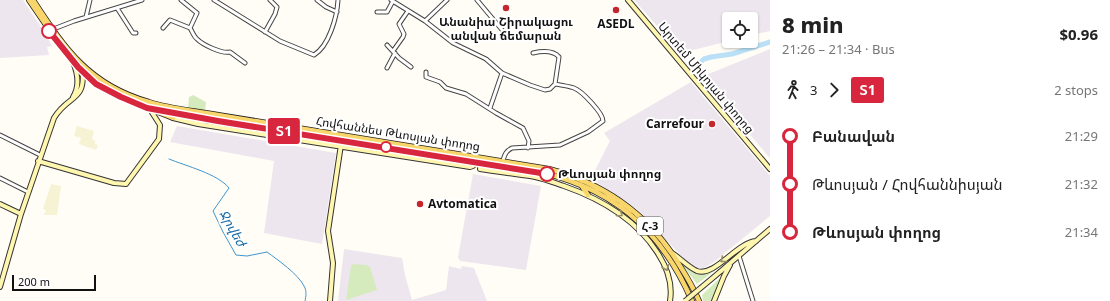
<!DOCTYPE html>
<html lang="en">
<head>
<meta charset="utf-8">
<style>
  body { margin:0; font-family:Georgia,"Noto Sans Armenian",serif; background:#f2f2f2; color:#222; height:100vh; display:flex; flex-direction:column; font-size:15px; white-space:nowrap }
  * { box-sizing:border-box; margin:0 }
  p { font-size:13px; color:#767676 }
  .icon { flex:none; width:22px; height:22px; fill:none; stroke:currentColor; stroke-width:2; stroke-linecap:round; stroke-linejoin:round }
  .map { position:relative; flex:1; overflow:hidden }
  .side { display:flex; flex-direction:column; background:#fff; width:340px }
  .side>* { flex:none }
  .badge { padding:0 8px; border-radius:3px; font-size:14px; line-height:26px }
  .controls { position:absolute; left:722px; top:12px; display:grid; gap:8px }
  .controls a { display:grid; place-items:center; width:36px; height:36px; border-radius:4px; background:#fff; box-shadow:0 1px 3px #0004; font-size:20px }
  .scale { position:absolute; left:12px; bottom:10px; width:84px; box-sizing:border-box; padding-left:4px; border:2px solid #111; border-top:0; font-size:11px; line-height:14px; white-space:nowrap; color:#111; -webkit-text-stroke:3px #fff; paint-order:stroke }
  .map>.badge { position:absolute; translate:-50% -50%; box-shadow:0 0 0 2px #fff }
  .legs { display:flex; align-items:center; gap:6px; height:44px; padding:0 12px; font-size:13px }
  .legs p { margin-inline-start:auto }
  .head { display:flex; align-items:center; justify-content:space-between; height:68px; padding:0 12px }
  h1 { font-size:22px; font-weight:800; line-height:30px }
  ul { padding:0 12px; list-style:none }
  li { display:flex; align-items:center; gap:14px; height:48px; font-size:15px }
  li i { display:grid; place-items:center; width:6px; height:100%; margin:0 5px; background:currentColor }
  li i::after { content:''; width:10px; height:10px; margin:-5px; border:3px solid; border-radius:50%; background:#fff }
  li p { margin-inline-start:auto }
  li:first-child i { background:linear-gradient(#0000 50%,currentColor 0) }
  li:last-child i { background:linear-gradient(currentColor 50%,#0000 0) }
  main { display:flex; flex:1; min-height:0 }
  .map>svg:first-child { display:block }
</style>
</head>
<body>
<main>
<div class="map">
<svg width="770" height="301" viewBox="0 0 770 301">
  <rect width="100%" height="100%" fill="#fffdf5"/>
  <!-- industrial -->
  <path fill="#eee6ef" d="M0,0H23L47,36L52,46L47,47L49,55L0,58Z
    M634,0H770V31L751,35V19H729V41L681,53Z
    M770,49V158L709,87L711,86L706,75Z
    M691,82L770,176V216L714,262L702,269L696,268L688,263L637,209L609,190L590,180L610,141L604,133Z
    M177,126L336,153L322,244L264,233L274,161L170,142Z
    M473,174L541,186L526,270L460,261L458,257Z
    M344,249L402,258L405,275L412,300L446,290L449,266L461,269L462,266L474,268L487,301H338Z"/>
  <!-- farmland -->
  <path fill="#f6f3d4" d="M77,126L94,131L92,139L95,141V144L98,145L96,150L79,144L81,138L74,136Z
    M51,184L61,186L57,215H44L46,210L43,209Z"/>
  <!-- green -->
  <path fill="#d5ebbd" d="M193,95L206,102L205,111L188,108L189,97Z
    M141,102L165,108L331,135V136L170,111L140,103Z
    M196,122C217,122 236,128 256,128L330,140L331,141L322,143Z
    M361,145L471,162L470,165L361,147Z
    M680,262L698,274H705L718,268L697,284Z
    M353,264L367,265L370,267L377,290L346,300L351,266Z
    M721,277L712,301H703L702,295Z"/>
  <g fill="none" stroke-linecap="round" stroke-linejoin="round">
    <!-- stream -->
    <path stroke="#3f96cf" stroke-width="1" d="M169,159C186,166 218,174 229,188L213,211L223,232L236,255L247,256L267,252C278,260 298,274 304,286C307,291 306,296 305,301"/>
    <!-- river -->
    <path stroke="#b9e0f7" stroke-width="5" d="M695,67L704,59L711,57L732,54L770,42"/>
    <defs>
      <path id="street" d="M181,0L197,13L190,28C192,31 194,37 197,39C203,45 222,54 230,52L245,63
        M214,0L280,41L314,55C329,46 337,17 338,0
        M317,0L326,7L337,12
        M391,0L425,21L453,43L486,59L502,73L530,85L545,90L550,89L555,84
        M477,0L508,37
        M117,8L133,33H136
        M377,12H387L393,1
        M86,17L90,0
        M425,21L447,0
        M163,28L170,20L190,28
        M51,30L74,21L142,0
        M265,32L275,14L277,7L270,0
        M387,45L399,58L411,67
        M393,51L403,37L404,34L399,24L408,11
        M533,53C542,51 553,50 559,57L555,84
        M387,68L395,53
        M426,72V77L440,82L446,88L466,94L496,113L523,128L529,141L528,148
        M490,108L502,73
        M0,135L40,155
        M503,160C505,154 506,151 512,148L560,145L588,132L603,121C603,113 582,91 574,88C568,86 561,85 555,84
        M0,178L28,192
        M739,256L753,301"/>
      <path id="secondary" d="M628,0L770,169
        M73,62C78,74 80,86 73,97
        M173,118L198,124L470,167L473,166V162
        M193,121H208
        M38,161L114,183L126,184L159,139L160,125L151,111V109
        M481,163L480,169C498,172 517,174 535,177C545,179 555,183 564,186C601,199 635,218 657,252C667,267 673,283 670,301
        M0,204L21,214
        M672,253C680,258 688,267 697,271C715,277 736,243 756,241
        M721,271L770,229
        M0,287L21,214L54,118C69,93 87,103 82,66
        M330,301L333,263L328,231L342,138
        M714,301L724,276L730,265"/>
      <path id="primary" d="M29,0L57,41
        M33,0C65,49 89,85 149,102C167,108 187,110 206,113L549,169C606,184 650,216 680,266C687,277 694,289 699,301
        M63,49L83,73L96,83L121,97L151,109L218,121L530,170C609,185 660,227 692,301
        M158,112L173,118
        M581,185L588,195"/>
    </defs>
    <!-- street casing -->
    <use href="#street" stroke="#444" stroke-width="5"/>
    <!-- secondary casing -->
    <use href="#secondary" stroke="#333" stroke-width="6"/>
    <!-- primary casing -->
    <use href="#primary" stroke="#222" stroke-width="6"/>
    <!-- street -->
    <use href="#street" stroke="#fff" stroke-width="3"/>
    <!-- secondary -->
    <use href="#secondary" stroke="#fff6b0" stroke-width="4"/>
    <!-- primary -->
    <use href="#primary" stroke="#f9d66b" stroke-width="4.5"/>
    <defs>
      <path id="secondary-bridge" d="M685,301L721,271"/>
    </defs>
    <!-- secondary-bridge casing -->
    <use href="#secondary-bridge" stroke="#333" stroke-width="6" stroke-linecap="butt"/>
    <!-- secondary-bridge -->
    <use href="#secondary-bridge" stroke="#fff6b0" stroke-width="4"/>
  </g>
  <!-- one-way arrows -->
  <defs><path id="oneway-chevron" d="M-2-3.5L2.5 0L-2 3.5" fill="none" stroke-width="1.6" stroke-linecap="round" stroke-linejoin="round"/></defs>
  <g stroke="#948f68">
    <use href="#oneway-chevron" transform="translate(620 214) rotate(35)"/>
    <use href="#oneway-chevron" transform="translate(723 260) rotate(142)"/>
    <use href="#oneway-chevron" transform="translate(666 268) rotate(67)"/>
  </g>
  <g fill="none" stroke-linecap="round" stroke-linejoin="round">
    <defs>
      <path id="line-1" d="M49,31L78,67L96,84L121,97L147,108L218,121L547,174"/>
    </defs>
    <!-- line-1 casing -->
    <use href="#line-1" stroke="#fff" stroke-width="9"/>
    <!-- line-1 -->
    <use href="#line-1" stroke="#d7263d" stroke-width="6"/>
  </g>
  <!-- markers -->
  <g fill="#c4262e" stroke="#fff" stroke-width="1.5">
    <circle cx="506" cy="8" r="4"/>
    <circle cx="616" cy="10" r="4"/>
    <circle cx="712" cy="124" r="4"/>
    <circle cx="420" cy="204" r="4"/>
  </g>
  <g fill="#fff" stroke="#d7263d" stroke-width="2">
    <circle cx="49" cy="31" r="7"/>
    <circle cx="386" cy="147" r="5"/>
    <circle cx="547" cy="174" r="7"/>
  </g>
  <g text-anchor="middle" stroke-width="4" stroke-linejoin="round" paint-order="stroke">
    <!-- shield labels -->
    <rect fill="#fff" stroke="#585858" stroke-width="1" x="637" y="217" width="26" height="18" rx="3"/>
    <g font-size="11" font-weight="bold" fill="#111">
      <text x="650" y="230">Հ-3</text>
    </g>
    <!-- poi labels -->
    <g font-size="12" font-weight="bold" fill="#111" stroke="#fff">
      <text x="506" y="26">Անանիա Շիրակացու<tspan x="506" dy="14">անվան ճեմարան</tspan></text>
      <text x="616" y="28">ASEDL</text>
      <text x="704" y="128" text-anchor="end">Carrefour</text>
      <text x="428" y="208" text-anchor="start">Avtomatica</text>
    </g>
    <!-- street labels -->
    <g font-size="12" fill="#111" stroke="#fff">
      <text transform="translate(706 78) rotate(50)" y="4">Արտեմ Միկոյան փողոց</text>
      <text transform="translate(398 134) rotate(9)" y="4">Հովհաննես Թևոսյան փողոց</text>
    </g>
    <!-- stop labels -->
    <g font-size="12" font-weight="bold" fill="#111" stroke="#fff" text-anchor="start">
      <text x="558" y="178">Թևոսյան փողոց</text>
    </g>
    <!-- water labels -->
    <g font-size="13" font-style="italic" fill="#1768a6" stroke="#fff">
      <text transform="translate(233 228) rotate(60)" y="5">Ջրվեժ</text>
    </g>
  </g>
</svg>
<div class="controls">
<a><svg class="icon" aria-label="locate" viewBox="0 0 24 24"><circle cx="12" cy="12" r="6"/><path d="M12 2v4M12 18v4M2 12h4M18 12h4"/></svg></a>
</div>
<div class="scale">200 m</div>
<b class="badge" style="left:284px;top:131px;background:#d7263d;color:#fff">Տ1</b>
</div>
<section class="side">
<div class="head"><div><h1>8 min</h1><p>21:26 – 21:34 · Bus</p></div><b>$0.96</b></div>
<div class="legs"><svg class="icon" aria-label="walk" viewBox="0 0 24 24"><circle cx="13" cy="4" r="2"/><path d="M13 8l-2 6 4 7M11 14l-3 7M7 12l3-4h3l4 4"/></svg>3<svg class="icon" aria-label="forward" viewBox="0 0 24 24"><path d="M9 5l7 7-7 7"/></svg><b class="badge" style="background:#d7263d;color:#fff">Տ1</b><p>2 stops</p></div>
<ul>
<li><i style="color:#d7263d"></i><b>Բանավան</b><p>21:29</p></li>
<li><i style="color:#d7263d"></i><span>Թևոսյան / Հովհաննիսյան</span><p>21:32</p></li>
<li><i style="color:#d7263d"></i><b>Թևոսյան փողոց</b><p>21:34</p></li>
</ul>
</section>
</main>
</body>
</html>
